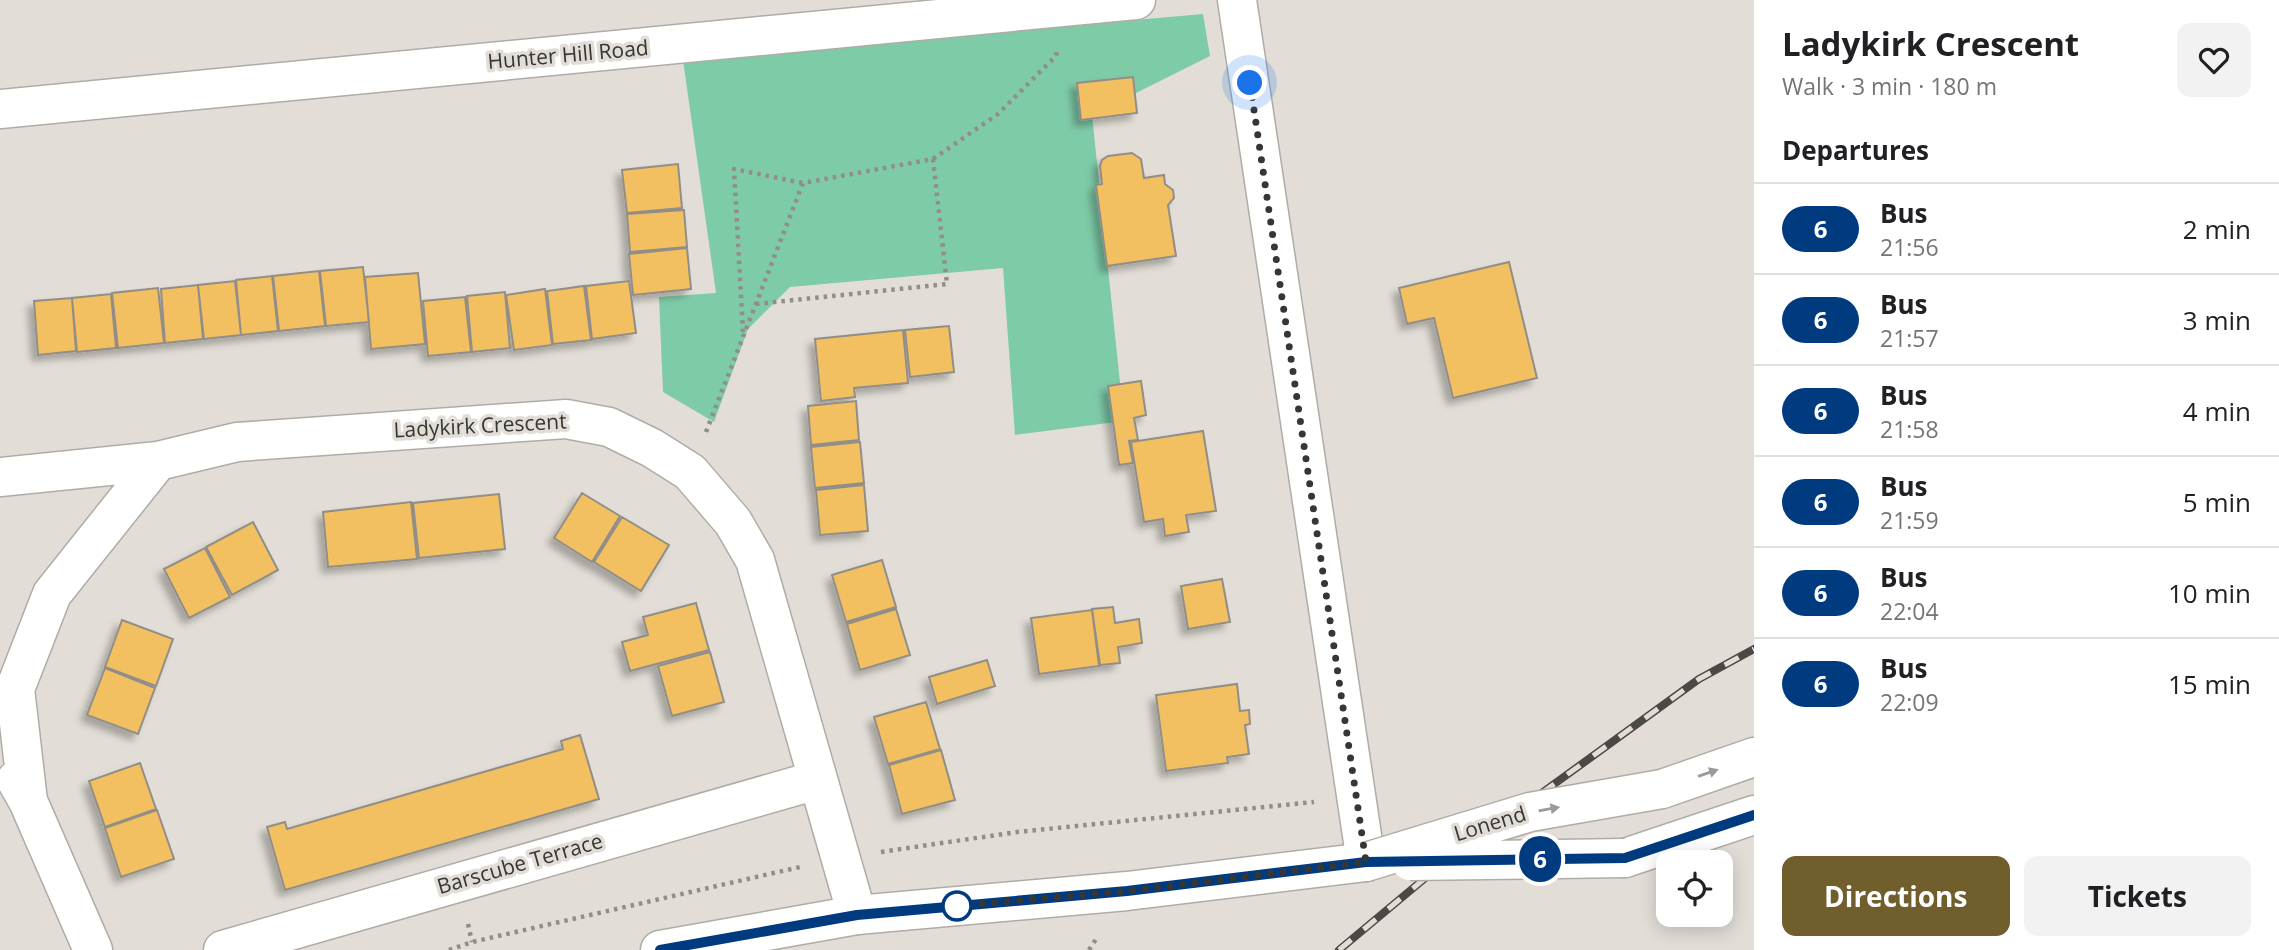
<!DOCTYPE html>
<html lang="en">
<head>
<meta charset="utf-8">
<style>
  body { margin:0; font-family:"Open Sans",sans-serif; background:#f2f2f2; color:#202124; height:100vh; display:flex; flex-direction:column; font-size:26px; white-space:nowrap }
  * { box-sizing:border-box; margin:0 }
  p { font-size:23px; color:#757577 }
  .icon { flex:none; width:38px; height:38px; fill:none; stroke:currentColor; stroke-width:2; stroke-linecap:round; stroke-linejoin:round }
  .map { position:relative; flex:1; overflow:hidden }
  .panel { display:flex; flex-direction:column; background:#fff; width:525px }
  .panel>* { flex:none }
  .badge { padding:0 14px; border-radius:23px; font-size:24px; line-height:46px }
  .fabs { position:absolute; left:1656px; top:850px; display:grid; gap:14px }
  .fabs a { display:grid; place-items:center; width:77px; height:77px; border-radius:14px; background:#fff; box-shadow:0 4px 18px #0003; font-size:35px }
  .you { position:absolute; width:35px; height:35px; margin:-18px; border:5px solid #fff; border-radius:50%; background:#1a73e8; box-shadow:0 0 0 10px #1a73e833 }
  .map>.badge { position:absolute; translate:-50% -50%; box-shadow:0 0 0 4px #fff }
  h2 { padding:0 28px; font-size:26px; line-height:63px }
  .round { display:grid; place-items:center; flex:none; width:74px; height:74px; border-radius:14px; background:#f2f2f2 }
  .summary { display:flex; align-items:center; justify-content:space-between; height:119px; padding:0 28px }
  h1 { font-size:33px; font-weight:700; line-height:52px }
  .primary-button { display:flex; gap:14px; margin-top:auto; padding:14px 28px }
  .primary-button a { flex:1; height:80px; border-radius:14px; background:#705e2c; color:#fff; font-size:28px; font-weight:700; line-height:80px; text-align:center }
  .primary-button a+a { background:#f2f2f2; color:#202124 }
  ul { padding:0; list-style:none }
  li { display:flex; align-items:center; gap:21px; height:91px; padding:0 28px; border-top:2px solid #e0e0e0 }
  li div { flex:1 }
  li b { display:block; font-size:26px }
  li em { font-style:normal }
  li .badge { min-width:77px; font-weight:700; text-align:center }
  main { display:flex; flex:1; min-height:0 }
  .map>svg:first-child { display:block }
</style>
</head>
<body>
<main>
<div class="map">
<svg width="1754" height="950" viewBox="0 0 1754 950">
  <defs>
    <filter id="shadow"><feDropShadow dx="-6" dy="6" stdDeviation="3.5" flood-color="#0004"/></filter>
  </defs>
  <rect width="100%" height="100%" fill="#e2ded7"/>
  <!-- green -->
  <path fill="#7ecba8" d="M1203,14L1210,56L1092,115L1124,421L1015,435L1003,268L790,287L748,329L714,422L663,392L659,297L716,293L683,60Z"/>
  <!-- building -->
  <path fill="#f2c061" stroke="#928e87" stroke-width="2" filter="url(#shadow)" d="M1133,77L1137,113L1081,120L1077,83Z
    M1132,153L1141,159L1144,178L1164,175L1165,184L1173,190L1174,198L1168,205L1176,256L1107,266L1096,185L1102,184L1100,166L1102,160L1108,156Z
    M678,164L682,208L627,213L622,170Z
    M684,210L687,247L630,252L627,214Z
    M687,248L691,289L633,295L629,254Z
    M1509,262L1537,378L1453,398L1434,318L1407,324L1399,288Z
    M363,267L369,322L326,326L320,271Z
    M319,271L325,326L279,331L273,276Z
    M418,273L425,344L371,349L365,277Z
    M272,276L278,331L241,335L236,280Z
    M235,281L241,335L204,339L198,285Z
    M629,281L636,333L592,339L586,286Z
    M198,285L203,339L165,343L161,289Z
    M584,286L591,340L553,344L547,291Z
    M158,288L164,343L118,348L112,293Z
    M545,289L552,345L514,350L506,295Z
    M505,292L510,348L472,352L467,296Z
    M111,294L116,348L77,352L72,298Z
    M465,297L471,352L428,356L423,301Z
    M72,298L76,351L38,355L34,301Z
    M949,326L954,372L910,377L905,330Z
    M903,330L908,383L854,388L855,397L821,401L815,339Z
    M1141,381L1146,415L1134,418L1138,440L1129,441L1133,463L1119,465L1108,386Z
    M856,401L859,440L811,445L808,406Z
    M1203,431L1216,511L1186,515L1189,532L1165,536L1163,519L1144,522L1131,442Z
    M860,442L864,483L815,488L811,447Z
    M864,485L868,531L820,535L816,490Z
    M582,493L620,516L592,562L554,538Z
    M499,494L505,549L419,558L413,503Z
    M411,502L417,559L328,567L323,512Z
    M622,517L669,545L641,591L594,562Z
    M253,522L278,570L232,595L206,547Z
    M205,548L230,597L189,618L164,569Z
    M882,560L896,607L846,622L832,575Z
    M1222,579L1230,622L1188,629L1181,586Z
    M696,603L709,650L630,671L622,642L648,635L643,617Z
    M1113,607L1115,623L1139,619L1142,643L1118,647L1120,663L1100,665L1092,609Z
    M896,609L910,655L860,670L847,624Z
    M1092,610L1099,666L1039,674L1031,618Z
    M122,620L173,639L156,686L105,667Z
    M710,652L724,702L672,716L658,666Z
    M987,660L995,686L937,704L929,677Z
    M105,668L155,688L138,734L87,715Z
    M1237,684L1240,711L1249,710L1250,724L1245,725L1249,754L1227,757L1228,763L1166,771L1156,695Z
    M926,702L940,749L888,764L874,717Z
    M580,735L599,799L285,890L267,827L285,822L287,829L563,749L561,741Z
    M941,750L955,800L902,814L889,765Z
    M140,763L156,809L105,827L89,781Z
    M157,810L174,859L121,877L105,828Z"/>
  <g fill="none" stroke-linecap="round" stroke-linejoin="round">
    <defs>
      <path id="street" d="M1237,0L1366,862
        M0,109L1136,0
        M0,477L158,461L237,442L566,419L609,427L652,448L690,472L733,522L755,560L857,915
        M16,780L28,801L93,950
        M28,801L15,689L52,594L158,461
        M223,950L817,780"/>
      <path id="primary" d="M1662,789L1754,757
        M1625,858L1754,815
        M660,950L857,915L1127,891L1366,862"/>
    </defs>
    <!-- street casing -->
    <use href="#street" stroke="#b0aca5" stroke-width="41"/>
    <!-- primary casing -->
    <use href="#primary" stroke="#b0aca5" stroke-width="41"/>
    <!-- path -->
    <path stroke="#918e89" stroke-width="4.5" stroke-dasharray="3.5 5" stroke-linecap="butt" d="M756,304L947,284L933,159
      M743,332L734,169L803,183
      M706,432L803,183L933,159L998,114L1056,56L1057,51
      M881,852L1017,832L1314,802
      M468,924L472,942
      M449,950L472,942L800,867
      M1089,950L1098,936"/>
    <!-- street -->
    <use href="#street" stroke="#fff" stroke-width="38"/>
    <!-- primary -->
    <use href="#primary" stroke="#fff" stroke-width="38"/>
    <defs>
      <path id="rail" d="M1339,950L1430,874L1699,679L1754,649"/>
    </defs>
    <!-- rail casing -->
    <use href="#rail" stroke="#4a4945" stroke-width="8"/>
    <!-- rail -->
    <use href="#rail" stroke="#e2ded7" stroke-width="5" stroke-dasharray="16" stroke-linecap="butt"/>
    <defs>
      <path id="primary-bridge" d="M1410,861L1625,858
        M1366,862L1530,812L1662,789"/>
    </defs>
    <!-- primary-bridge casing -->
    <use href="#primary-bridge" stroke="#b0aca5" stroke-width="41" stroke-linecap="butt"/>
    <!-- primary-bridge -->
    <use href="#primary-bridge" stroke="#fff" stroke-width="38"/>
  </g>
  <!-- one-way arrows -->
  <defs><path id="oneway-solid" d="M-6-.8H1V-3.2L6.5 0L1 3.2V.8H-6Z" transform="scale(1.75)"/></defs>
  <g fill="#9b9a99">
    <use href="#oneway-solid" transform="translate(1708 773) rotate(-19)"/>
    <use href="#oneway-solid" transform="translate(1549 809) rotate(-10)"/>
  </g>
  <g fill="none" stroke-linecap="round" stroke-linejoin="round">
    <defs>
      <path id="line" d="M660,950L857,915L1127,891L1366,862L1625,858L1754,815"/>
    </defs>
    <!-- line casing -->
    <use href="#line" stroke="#fff" stroke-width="16"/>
    <!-- line -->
    <use href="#line" stroke="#003b80" stroke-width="10"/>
    <!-- walk -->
    <path stroke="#373633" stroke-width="7" stroke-dasharray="0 12.6" d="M957,906L1127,891L1366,862L1250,83"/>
  </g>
  <!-- markers -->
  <circle fill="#fff" stroke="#003b80" stroke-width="3.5" cx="957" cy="906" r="14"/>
  <g text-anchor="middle" stroke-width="7" stroke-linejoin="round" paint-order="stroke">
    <!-- street labels -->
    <g font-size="21" fill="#373633" stroke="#e2ded7">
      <text transform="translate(568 55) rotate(-5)" y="7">Hunter Hill Road</text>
      <text transform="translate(480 426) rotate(-3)" y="7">Ladykirk Crescent</text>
      <text transform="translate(1490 824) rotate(-17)" y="7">Lonend</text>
      <text transform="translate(520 864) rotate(-16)" y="7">Barscube Terrace</text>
    </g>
  </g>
</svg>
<div class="fabs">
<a><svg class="icon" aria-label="locate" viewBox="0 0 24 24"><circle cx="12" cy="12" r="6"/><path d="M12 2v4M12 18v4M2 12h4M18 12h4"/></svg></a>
</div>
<div class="you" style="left:1250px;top:83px"></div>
<b class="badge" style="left:1540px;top:859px;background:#003b80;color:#fff">6</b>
</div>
<section class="panel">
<div class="summary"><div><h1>Ladykirk Crescent</h1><p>Walk · 3 min · 180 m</p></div><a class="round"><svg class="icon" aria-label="heart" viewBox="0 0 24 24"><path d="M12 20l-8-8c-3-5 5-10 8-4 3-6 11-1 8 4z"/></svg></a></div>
<h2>Departures</h2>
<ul>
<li><span class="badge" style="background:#003b80;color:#fff">6</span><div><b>Bus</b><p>21:56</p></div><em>2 min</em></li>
<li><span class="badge" style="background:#003b80;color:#fff">6</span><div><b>Bus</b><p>21:57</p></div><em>3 min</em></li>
<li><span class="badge" style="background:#003b80;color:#fff">6</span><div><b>Bus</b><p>21:58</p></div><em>4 min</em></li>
<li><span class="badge" style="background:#003b80;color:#fff">6</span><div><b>Bus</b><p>21:59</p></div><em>5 min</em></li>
<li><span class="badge" style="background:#003b80;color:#fff">6</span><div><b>Bus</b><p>22:04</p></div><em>10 min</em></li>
<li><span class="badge" style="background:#003b80;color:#fff">6</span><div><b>Bus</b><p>22:09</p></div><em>15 min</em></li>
</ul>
<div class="primary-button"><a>Directions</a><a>Tickets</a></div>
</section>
</main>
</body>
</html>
